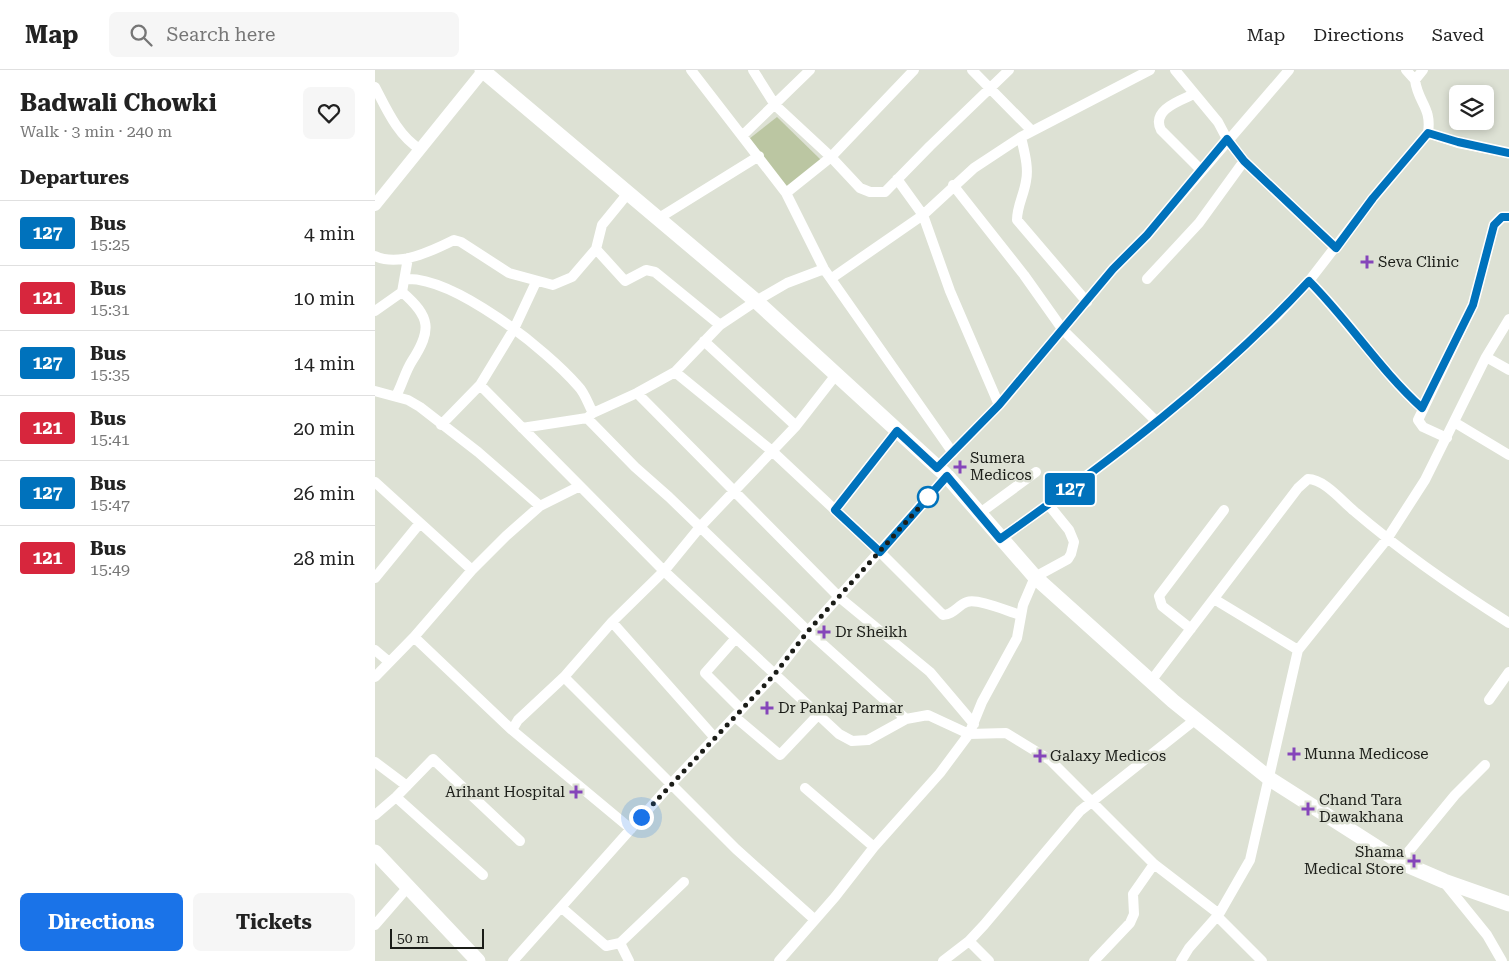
<!DOCTYPE html>
<html lang="en">
<head>
<meta charset="utf-8">
<style>
  body { margin:0; font-family:"Roboto Serif",serif; background:#f6f6f6; color:#222; height:100vh; display:flex; flex-direction:column; font-size:19px; white-space:nowrap }
  * { box-sizing:border-box; margin:0 }
  p { font-size:16px; color:#767676 }
  .icon { flex:none; width:28px; height:28px; fill:none; stroke:currentColor; stroke-width:2; stroke-linecap:round; stroke-linejoin:round }
  .map { position:relative; flex:1; overflow:hidden }
  .drawer { display:flex; flex-direction:column; background:#fff; width:375px }
  .drawer>* { flex:none }
  .badge { padding:0 10px; border-radius:4px; font-size:18px; line-height:32px }
  .fabs { position:absolute; left:1074px; top:15px; display:grid; gap:10px }
  .fabs a { display:grid; place-items:center; width:45px; height:45px; border-radius:8px; background:#fff; box-shadow:0 2px 8px #0003; font-size:25px }
  .scale { position:absolute; left:15px; bottom:12px; width:94px; box-sizing:border-box; padding-left:5px; border:2px solid #1b1d18; border-top:0; font-size:14px; line-height:18px; white-space:nowrap; color:#1b1d18; -webkit-text-stroke:4px #dde1d4; paint-order:stroke }
  .you { position:absolute; width:25px; height:25px; margin:-12px; border:4px solid #fff; border-radius:50%; background:#1a73e8; box-shadow:0 0 0 8px #1a73e833 }
  .map>.badge { position:absolute; translate:-50% -50%; box-shadow:0 0 0 2px #fff }
  h2 { padding:0 20px; font-size:19px; line-height:45px }
  .round { display:grid; place-items:center; flex:none; width:52px; height:52px; border-radius:8px; background:#f6f6f6 }
  .head { display:flex; align-items:center; justify-content:space-between; height:85px; padding:0 20px }
  h1 { font-size:24px; font-weight:700; line-height:38px }
  .action { display:flex; gap:10px; margin-top:auto; padding:10px 20px }
  .action a { flex:1; height:58px; border-radius:8px; background:#1a73e8; color:#fff; font-size:20px; font-weight:700; line-height:58px; text-align:center }
  .action a+a { background:#f6f6f6; color:#222 }
  ul { padding:0; list-style:none }
  li { display:flex; align-items:center; gap:15px; height:65px; padding:0 20px; border-top:1px solid #e0e0e0 }
  li div { flex:1 }
  li b { display:block; font-size:19px }
  li em { font-style:normal }
  li .badge { min-width:55px; font-weight:700; text-align:center }
  header { display:flex; align-items:center; gap:30px; box-sizing:border-box; height:70px; padding:0 25px; background:#fff; border-bottom:1px solid #e0e0e0 }
  header strong { font-size:24px }
  nav { display:flex; gap:28px; margin-inline-start:auto; font-size:18px }
  .search { width:350px; height:45px; background:#f6f6f6; display:flex; align-items:center; gap:12px; box-sizing:border-box; padding:0 18px; border-radius:8px; color:#767676; font-size:19px }
  main { display:flex; flex:1; min-height:0 }
  .map>svg:first-child { display:block }
</style>
</head>
<body>
<header>
<strong>Map</strong>
<div class="search"><svg class="icon" aria-label="search" viewBox="0 0 24 24"><circle cx="10" cy="10" r="6"/><path d="M15 15l6 6"/></svg>Search here</div>
<nav><a>Map</a><a>Directions</a><a>Saved</a></nav>
</header>
<main>
<section class="drawer">
<div class="head"><div><h1>Badwali Chowki</h1><p>Walk · 3 min · 240 m</p></div><a class="round"><svg class="icon" aria-label="heart" viewBox="0 0 24 24"><path d="M12 20l-8-8c-3-5 5-10 8-4 3-6 11-1 8 4z"/></svg></a></div>
<h2>Departures</h2>
<ul>
<li><span class="badge" style="background:#0072bc;color:#fff">127</span><div><b>Bus</b><p>15:25</p></div><em>4 min</em></li>
<li><span class="badge" style="background:#d7263d;color:#fff">121</span><div><b>Bus</b><p>15:31</p></div><em>10 min</em></li>
<li><span class="badge" style="background:#0072bc;color:#fff">127</span><div><b>Bus</b><p>15:35</p></div><em>14 min</em></li>
<li><span class="badge" style="background:#d7263d;color:#fff">121</span><div><b>Bus</b><p>15:41</p></div><em>20 min</em></li>
<li><span class="badge" style="background:#0072bc;color:#fff">127</span><div><b>Bus</b><p>15:47</p></div><em>26 min</em></li>
<li><span class="badge" style="background:#d7263d;color:#fff">121</span><div><b>Bus</b><p>15:49</p></div><em>28 min</em></li>
</ul>
<div class="action"><a>Directions</a><a>Tickets</a></div>
</section>
<div class="map">
<svg width="1134" height="891" viewBox="0 0 1134 891">
  <rect width="100%" height="100%" fill="#dde1d4"/>
  <!-- green -->
  <path fill="#bbc6a2" d="M402,47L446,90L410,118L374,69Z"/>
  <g fill="none" stroke-linecap="round" stroke-linejoin="round">
    <!-- minor -->
    <path stroke="#fff" stroke-width="10" d="M316,0L411,123L449,199L578,383
      M378,0L400,35L456,87L485,118L495,122H510L555,76L634,0
      M597,0L657,61
      M800,0L843,52L852,69L869,91L961,178
      M1031,0L1040,10
      M0,17C11,38 23,66 45,79
      M819,24C804,31 776,40 786,60L826,100
      M1053,63L1083,73L1134,83
      M367,66L435,0
      M646,67C649,81 654,97 651,111C649,125 642,136 642,150L712,232
      M522,109L548,145L575,221L624,335
      M578,115L649,205L688,260L782,352
      M411,123L456,87L539,0
      M284,148L384,86
      M221,179L250,211L271,200L280,202L345,255
      M0,186C24,197 57,181 79,170L86,172L134,203L178,215L197,207L221,179L227,155L254,122
      M457,208L548,145L599,98L646,67L775,0
      M30,209C79,206 172,280 203,316C210,323 213,334 218,343
      M772,209L824,153L869,91
      M934,211C974,251 1005,300 1047,338
      M0,241L27,222
      M329,271L421,356
      M1111,287L1134,300
      M300,302L397,381L505,482L568,545C578,545 583,535 592,532C603,528 634,542 646,545
      M105,315L205,416
      M0,321L33,330L45,337L103,382L165,436
      M262,323L464,527L555,602L599,654
      M21,326C27,315 30,302 37,291C57,260 56,247 27,222L33,188
      M212,348L260,397L294,427L433,561L531,649
      M1079,352L1134,385
      M66,355L105,315L139,259L161,212
      M147,358L212,348L218,343L262,323L300,302L345,255L381,231L412,213L449,199
      M1072,368L1048,357L1043,350L1098,235L1119,155L1127,147H1134
      M562,398L624,335L738,199L772,165L914,0
      M0,412L97,500
      M460,440L522,361
      M605,443L661,402
      M625,469L705,412L811,328L903,245L934,211L998,128L1053,63C1057,37 1043,33 1040,10L1048,0
      M0,508L45,453
      M839,529L923,580
      M237,552L340,668
      M816,559L787,536L784,526L849,440
      M39,567L137,660L256,759
      M360,569L330,603L366,639
      M0,580L13,591
      M0,607L39,567L97,500L131,466L165,436L205,416L289,501L464,664L477,671L493,670L531,649L553,645L594,664L631,663L675,690L779,794L844,844
      M189,607L361,779L439,849
      M776,611L923,418L933,409C949,409 967,431 979,441C1028,483 1080,519 1134,553
      M1114,630L1134,602
      M360,647L405,685L442,646
      M137,660L143,650L189,607L237,552L289,501L325,457L421,356L460,306
      M0,692L32,716
      M430,718L499,777
      M21,727L108,805
      M0,745L21,727L58,689L145,771
      M1025,792L1080,725L1110,695
      M1069,812L1112,865L1127,891
      M187,838L231,876L245,873L309,812
      M842,846L887,891
      M0,855L33,817
      M594,871L614,891
      M245,873L254,891
      M138,891L296,714L399,605L433,561L572,406
      M404,891L460,827L499,777L565,703L594,664L607,632L642,568L648,535L660,507L693,489L696,484L699,472L694,460L673,434
      M568,891L594,871L609,855L705,741L821,649
      M719,891L755,853L759,844L758,824L779,794
      M806,891L814,878L844,844L875,790L923,580L1012,469L1050,410L1111,287L1134,249"/>
    <!-- tertiary -->
    <path stroke="#fff" stroke-width="12" d="M0,135L109,0"/>
    <!-- secondary -->
    <path stroke="#fff" stroke-width="15" d="M107,0L381,231L572,406L660,507L798,631L895,709L1025,792L1069,811L1134,834
      M0,782L103,891"/>
  </g>
  <g fill="none" stroke-linecap="round" stroke-linejoin="round">
    <defs>
      <path id="line" d="M1134,83L1083,72L1053,63L998,128L961,178L869,91L852,69L772,165L738,199L624,335L562,398L522,361L460,440L505,482L572,406L625,469C735,391 843,310 934,211C974,251 1005,300 1047,338L1098,235L1119,155L1127,147H1134"/>
    </defs>
    <!-- line casing -->
    <use href="#line" stroke="#fff" stroke-width="11"/>
    <!-- line -->
    <use href="#line" stroke="#0072bc" stroke-width="8"/>
    <!-- walk -->
    <path stroke="#1b1d18" stroke-width="5" stroke-dasharray="0 9" d="M266,747L399,605L433,561L559,421L553,427"/>
  </g>
  <!-- markers -->
  <g fill="#8545ba" stroke="#dde1d4" stroke-width="2">
    <path d="M989.5 184.5h5v5h5v5h-5v5h-5v-5h-5v-5h5z"/>
    <path d="M582.5 389.5h5v5h5v5h-5v5h-5v-5h-5v-5h5z"/>
    <path d="M446.5 554.5h5v5h5v5h-5v5h-5v-5h-5v-5h5z"/>
    <path d="M389.5 630.5h5v5h5v5h-5v5h-5v-5h-5v-5h5z"/>
    <path d="M916.5 676.5h5v5h5v5h-5v5h-5v-5h-5v-5h5z"/>
    <path d="M662.5 678.5h5v5h5v5h-5v5h-5v-5h-5v-5h5z"/>
    <path d="M198.5 714.5h5v5h5v5h-5v5h-5v-5h-5v-5h5z"/>
    <path d="M930.5 731.5h5v5h5v5h-5v5h-5v-5h-5v-5h5z"/>
    <path d="M1036.5 783.5h5v5h5v5h-5v5h-5v-5h-5v-5h5z"/>
  </g>
  <circle fill="#fff" stroke="#0072bc" stroke-width="2.5" cx="553" cy="427" r="10"/>
  <g text-anchor="middle" stroke-width="5" stroke-linejoin="round" paint-order="stroke">
    <!-- poi labels -->
    <g font-size="15" fill="#1b1d18" stroke="#dde1d4" text-anchor="start">
      <text x="1003" y="197">Seva Clinic</text>
      <text x="595" y="393">Sumera<tspan x="595" dy="17">Medicos</tspan></text>
      <text x="460" y="567">Dr Sheikh</text>
      <text x="403" y="643">Dr Pankaj Parmar</text>
      <text x="929" y="689">Munna Medicose</text>
      <text x="675" y="691">Galaxy Medicos</text>
      <text x="190" y="727" text-anchor="end">Arihant Hospital</text>
      <text x="944" y="735">Chand Tara<tspan x="944" dy="17">Dawakhana</tspan></text>
      <text x="1029" y="787" text-anchor="end">Shama<tspan x="1029" dy="17">Medical Store</tspan></text>
    </g>
  </g>
</svg>
<div class="fabs">
<a><svg class="icon" aria-label="layers" viewBox="0 0 24 24"><path d="M12 4l9 5-9 5-9-5zM3 14l9 5 9-5"/></svg></a>
</div>
<div class="scale">50 m</div>
<div class="you" style="left:266px;top:747px"></div>
<b class="badge" style="left:695px;top:419px;background:#0072bc;color:#fff">127</b>
</div>
</main>
</body>
</html>
